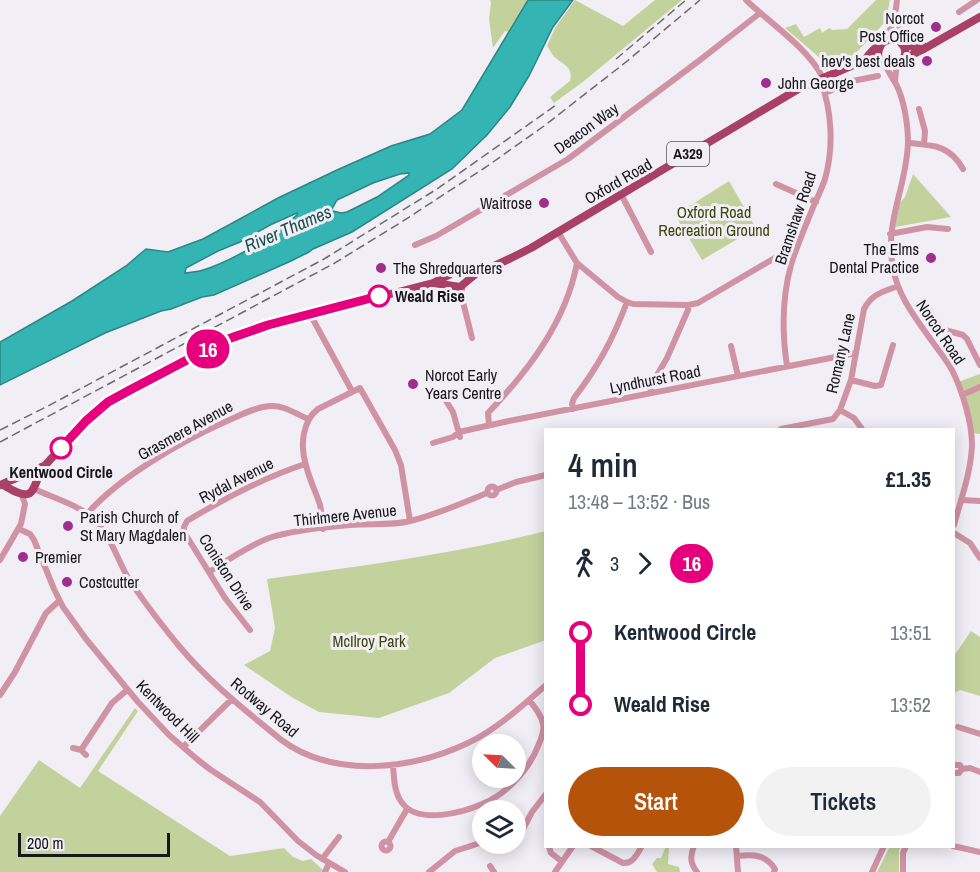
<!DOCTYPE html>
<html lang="en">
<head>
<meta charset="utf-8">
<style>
  body { margin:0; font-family:"Archivo Narrow",sans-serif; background:#f2f2f3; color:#1f2937; height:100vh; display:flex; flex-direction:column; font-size:22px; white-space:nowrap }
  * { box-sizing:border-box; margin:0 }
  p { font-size:20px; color:#747a83 }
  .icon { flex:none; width:33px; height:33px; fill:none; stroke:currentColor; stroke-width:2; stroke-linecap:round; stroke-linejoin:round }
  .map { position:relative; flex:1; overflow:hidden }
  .drawer { position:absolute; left:544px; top:428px; width:411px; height:420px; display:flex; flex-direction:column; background:#fff; border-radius:0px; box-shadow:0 3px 15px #0003 }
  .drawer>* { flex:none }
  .badge { padding:0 12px; border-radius:20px; font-size:21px; line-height:39px }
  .needle { width:39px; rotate:294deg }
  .tools { position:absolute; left:472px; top:734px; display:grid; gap:12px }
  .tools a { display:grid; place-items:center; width:54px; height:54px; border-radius:50%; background:#fff; box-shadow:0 3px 15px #0003; font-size:30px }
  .scale { position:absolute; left:18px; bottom:15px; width:152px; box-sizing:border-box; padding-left:6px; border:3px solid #171619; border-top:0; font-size:16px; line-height:21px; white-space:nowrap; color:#171619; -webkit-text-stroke:4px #f1eef6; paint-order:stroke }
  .map>.badge { position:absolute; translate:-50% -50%; box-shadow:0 0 0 3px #fff }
  .legs { display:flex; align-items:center; gap:9px; height:66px; padding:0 24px; font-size:20px }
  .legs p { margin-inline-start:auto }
  .overview { display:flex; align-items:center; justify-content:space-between; height:102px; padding:0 24px }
  h1 { font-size:33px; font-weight:600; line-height:45px }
  .cta { display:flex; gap:12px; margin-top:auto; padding:12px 24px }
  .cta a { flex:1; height:69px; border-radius:36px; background:#b45309; color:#fff; font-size:24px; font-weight:600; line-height:69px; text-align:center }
  .cta a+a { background:#f2f2f3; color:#1f2937 }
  ul { padding:0 24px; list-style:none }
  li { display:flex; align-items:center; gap:21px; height:72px; font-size:22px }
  li i { display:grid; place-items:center; width:9px; height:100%; margin:0 8px; background:currentColor }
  li i::after { content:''; width:15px; height:15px; margin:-8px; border:4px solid; border-radius:50%; background:#fff }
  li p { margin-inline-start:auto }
  li:first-child i { background:linear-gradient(#0000 50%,currentColor 0) }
  li:last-child i { background:linear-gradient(currentColor 50%,#0000 0) }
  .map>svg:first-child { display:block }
</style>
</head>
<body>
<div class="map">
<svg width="980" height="872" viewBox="0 0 980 872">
  <rect width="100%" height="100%" fill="#f1eef6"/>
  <!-- green -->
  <path fill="#c3d29d" d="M490,0H528L509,32L505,31L493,48L489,19L491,3Z
    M575,0L623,26L655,0H682L584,81L554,103L550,97L570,81C574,64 560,65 552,54C550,51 549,48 547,46L555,28Z
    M876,0H890L887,15L885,22C870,38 850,66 827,64L785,28L796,24L804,37L820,28L822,33L829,28L832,30L847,29Z
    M913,174L951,217L895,227L900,203L905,197Z
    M729,181L756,228L702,260L675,215Z
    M980,374V434L971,433L958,382Z
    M546,531V640L495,658L449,693L379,718L319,712L293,698L244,665L270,651L275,628L267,579C360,566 455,554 546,531Z
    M971,631L980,637V696L960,690L954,693V656Z
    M135,708L138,711L98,771L230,856L284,848L293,857L303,861L311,859L323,870L322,872H0V816L39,760L80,788Z
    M666,846H669L668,864L679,867L680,872H657L652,864L657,858H661Z
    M890,846H901L899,851V872H877Z"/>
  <!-- water -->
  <path fill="#35b4b4" stroke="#2c8586" stroke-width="1.5" fill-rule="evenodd" d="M528,0H573L553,27L529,76L510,107L487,135L452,169L352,232L313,249L309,252L291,261L214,295L202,297L171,309L161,311L105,333L0,385V342L72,301L126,266L146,249L168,252L203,239L278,198L337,170L391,146L430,134L462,110ZM409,173V175L377,197L347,212L341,213L333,211L332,209L337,200L373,183L400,174ZM297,213V215C291,219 289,223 284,227C263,242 227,263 203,270C197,272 191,272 185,273L186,268L218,251L240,242L270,225Z"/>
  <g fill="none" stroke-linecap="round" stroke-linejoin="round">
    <!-- minor -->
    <path stroke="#cf93a4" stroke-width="6" d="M746,0C771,24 808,48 823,78
      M959,12L977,0
      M896,16L899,22L901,42
      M885,41C892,27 896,16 897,0
      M885,64C888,72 892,77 896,84C904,99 908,125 908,142C907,187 884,221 893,268C898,297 917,320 934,344C940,352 947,361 952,370C962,390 972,422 972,445C971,472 961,499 954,525
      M895,81L896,70L899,62
      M825,93L832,90L837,84L878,76
      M919,109L925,131L924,144
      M908,143C932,145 950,145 963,169
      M776,184L816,202
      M621,194L651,252
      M558,232L577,263L618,297L627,302L633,304L688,305L698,303L797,245
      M890,234L927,227L948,229
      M415,245L436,236L568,159L700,60L760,13
      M463,285L461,294L472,338
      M923,301L940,327L945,330L963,335L967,339L980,365
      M310,314L352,391
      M731,346L738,376
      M787,366C782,333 782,298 791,265C797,245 806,225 814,205C818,196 822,188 825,179C834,147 832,110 820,79
      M851,380L875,386L881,385L893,345
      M651,393L650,387L667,358L688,310V305
      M962,395L980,387
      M443,396L453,412L460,437
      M573,409L572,404L574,398C598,367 613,339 627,302
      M840,410L854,418L862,429
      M489,425L488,413C528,371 566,322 577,263
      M781,429L833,419L840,410L851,380L864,309C872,294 882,292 898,286
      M433,443L453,437L459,432L509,421L856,353
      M487.5 491a4.5 4.5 0 1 1 9 0a4.5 4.5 0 1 1-9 0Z
      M34,489C54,498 79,505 95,520C110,535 117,558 127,576C142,600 161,624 179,646C208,681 245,710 280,739C333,779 411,770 468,743C497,729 522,706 546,685
      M496,490L516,482L546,475
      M961,500L980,501
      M87,514C119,477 182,441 227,421C241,415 255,407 270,406C284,405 296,414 308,419
      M19,529L30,534L34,540L54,589L63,607L86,639L138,702L169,735L198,760L211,770L260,802L298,841L316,855L345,872
      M323,529C322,521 322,513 320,505C316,492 309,479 306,465C300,447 302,421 318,409L360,388L395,450L401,465L410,521
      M954,533L970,543L980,558
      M0,560L21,524L25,504L21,493
      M209,572C228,560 248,546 269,538C293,530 325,527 350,525C370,523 391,526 410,521C436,515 462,503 487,493
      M250,630L225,598L184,532V527L187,521C225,498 263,478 305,464
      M0,695L15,672L46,613L59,601
      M958,727L980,734
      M183,747L232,699
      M73,748L81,750L86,755
      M81,750L112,703L127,690
      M393,765C394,778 394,794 403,804C419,824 462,813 482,804C492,800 504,792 512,784C523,773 533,760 538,746C541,739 545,731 543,724C542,716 534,706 529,700
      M954,765H960L962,769L959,773H954
      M962,769L970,768L980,772
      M516,836L522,831L532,812L546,794
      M381.5 846a4.5 4.5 0 1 1 9 0a4.5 4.5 0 1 1-9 0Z
      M388,842L407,809
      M591,846L623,863C633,864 637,854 642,846
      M694,846C690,857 690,863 697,872
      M736,846L738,872
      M953,846L980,852
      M549,847L551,853L561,861
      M738,856C754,854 766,855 775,869L774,872
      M322,859L339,837
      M490,866L494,872
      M325,872L329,863
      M429,872L455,851L483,842
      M555,872L573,846
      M872,872L884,846
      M903,872V853L906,846"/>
    <!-- major -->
    <path stroke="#a94066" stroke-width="8" d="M902,44L918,48L926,47
      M903,59L922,50L980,17
      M434,283L460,287L478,272
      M0,485L44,466
      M3,485C9,488 21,496 28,494C35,492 37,477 41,471C47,462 55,455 62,447C69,439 76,431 84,423C107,400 136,387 164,372C194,356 223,340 255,329L433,283L449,275L453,271C461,270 469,274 478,272C493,268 517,255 531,248L800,88L865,60C871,51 893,28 903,45C916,68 866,74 881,45"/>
    <!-- rail -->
    <path stroke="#6c6a6f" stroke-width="1.5" stroke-dasharray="9 4.5" stroke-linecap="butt" d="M616,59L686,0
      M0,430L48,406L324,259L437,189L556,105
      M0,442L333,264L400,223L486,167L544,126L626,62L700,0"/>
  </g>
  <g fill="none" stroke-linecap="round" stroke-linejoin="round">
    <defs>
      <path id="line-1" d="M61,448L86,421L108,402L128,391L225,340L268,325L379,296"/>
    </defs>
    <!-- line-1 casing -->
    <use href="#line-1" stroke="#fff" stroke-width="14"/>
    <!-- line-1 -->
    <use href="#line-1" stroke="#e6007e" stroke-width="9"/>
  </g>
  <!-- markers -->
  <g fill="#9f2e8c" stroke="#f1eef6" stroke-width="2">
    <circle cx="936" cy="27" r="6"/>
    <circle cx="927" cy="61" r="6"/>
    <circle cx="766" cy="83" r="6"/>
    <circle cx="544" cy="203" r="6"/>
    <circle cx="931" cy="258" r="6"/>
    <circle cx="381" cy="268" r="6"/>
    <circle cx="413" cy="384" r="6"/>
    <circle cx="68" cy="526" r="6"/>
    <circle cx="23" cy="557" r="6"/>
    <circle cx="67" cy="582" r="6"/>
  </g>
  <g fill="#fff" stroke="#e6007e" stroke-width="3">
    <circle cx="379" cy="296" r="10"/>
    <circle cx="61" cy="448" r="10"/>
  </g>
  <g text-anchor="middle" stroke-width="6" stroke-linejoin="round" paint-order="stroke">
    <!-- shield labels -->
    <rect fill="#f1eef6" stroke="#58575b" stroke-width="1.5" x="667" y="142" width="42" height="24" rx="4.5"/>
    <g font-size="15" font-weight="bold" fill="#171619">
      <text x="688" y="159">A329</text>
    </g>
    <!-- poi labels -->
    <g font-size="16" fill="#171619" stroke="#f1eef6" text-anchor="start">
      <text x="924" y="24" text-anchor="end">Norcot<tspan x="924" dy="18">Post Office</tspan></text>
      <text x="915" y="67" text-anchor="end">hev's best deals</text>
      <text x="778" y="89">John George</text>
      <text x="532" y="209" text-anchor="end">Waitrose</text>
      <text x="919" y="255" text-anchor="end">The Elms<tspan x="919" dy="18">Dental Practice</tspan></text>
      <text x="393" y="274">The Shredquarters</text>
      <text x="425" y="381">Norcot Early<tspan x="425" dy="18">Years Centre</tspan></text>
      <text x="80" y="523">Parish Church of<tspan x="80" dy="18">St Mary Magdalen</tspan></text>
      <text x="35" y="563">Premier</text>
      <text x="79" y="588">Costcutter</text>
    </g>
    <!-- street labels -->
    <g font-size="16" fill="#171619" stroke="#f1eef6">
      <text transform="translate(586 128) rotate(-36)" y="6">Deacon Way</text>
      <text transform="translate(618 181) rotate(-30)" y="6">Oxford Road</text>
      <text transform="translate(795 218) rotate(-71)" y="6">Bramshaw Road</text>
      <text transform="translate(941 332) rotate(56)" y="6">Norcot Road</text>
      <text transform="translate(840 353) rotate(-77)" y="6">Romany Lane</text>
      <text transform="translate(655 379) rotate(-11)" y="6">Lyndhurst Road</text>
      <text transform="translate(185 430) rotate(-29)" y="6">Grasmere Avenue</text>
      <text transform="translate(236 480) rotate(-27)" y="6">Rydal Avenue</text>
      <text transform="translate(345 515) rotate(-6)" y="6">Thirlmere Avenue</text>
      <text transform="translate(227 572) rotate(57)" y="6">Coniston Drive</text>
      <text transform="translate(265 707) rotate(40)" y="6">Rodway Road</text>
      <text transform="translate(168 711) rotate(45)" y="6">Kentwood Hill</text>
    </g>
    <!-- park labels -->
    <g font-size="16" fill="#3c470b" stroke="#f1eef6">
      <text x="714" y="218">Oxford Road<tspan x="714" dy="18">Recreation Ground</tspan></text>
      <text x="369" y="647">McIlroy Park</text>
    </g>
    <!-- stop labels -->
    <g font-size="16" font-weight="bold" fill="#171619" stroke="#f1eef6" text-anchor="start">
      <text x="395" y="302">Weald Rise</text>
      <text x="61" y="478" text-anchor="middle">Kentwood Circle</text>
    </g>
    <!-- water labels -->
    <g font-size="18" font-style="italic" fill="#1b5050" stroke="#f1eef6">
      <text transform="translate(288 229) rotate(-23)" y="6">River Thames</text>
    </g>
  </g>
</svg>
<div class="tools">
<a><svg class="needle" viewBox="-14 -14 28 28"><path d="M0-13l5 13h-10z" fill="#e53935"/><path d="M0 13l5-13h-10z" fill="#747a83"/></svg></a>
<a><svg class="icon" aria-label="layers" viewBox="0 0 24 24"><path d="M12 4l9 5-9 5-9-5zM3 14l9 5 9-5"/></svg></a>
</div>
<div class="scale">200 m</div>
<b class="badge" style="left:208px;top:349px;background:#e6007e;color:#fff">16</b>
<section class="drawer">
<div class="overview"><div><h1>4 min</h1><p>13:48 – 13:52 · Bus</p></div><b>£1.35</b></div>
<div class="legs"><svg class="icon" aria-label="walk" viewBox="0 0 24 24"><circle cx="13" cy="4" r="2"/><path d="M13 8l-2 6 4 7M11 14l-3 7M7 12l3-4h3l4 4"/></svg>3<svg class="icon" aria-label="forward" viewBox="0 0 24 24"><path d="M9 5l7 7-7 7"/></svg><b class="badge" style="background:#e6007e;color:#fff">16</b></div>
<ul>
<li><i style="color:#e6007e"></i><b>Kentwood Circle</b><p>13:51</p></li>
<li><i style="color:#e6007e"></i><b>Weald Rise</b><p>13:52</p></li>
</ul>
<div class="cta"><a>Start</a><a>Tickets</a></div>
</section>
</div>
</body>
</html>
